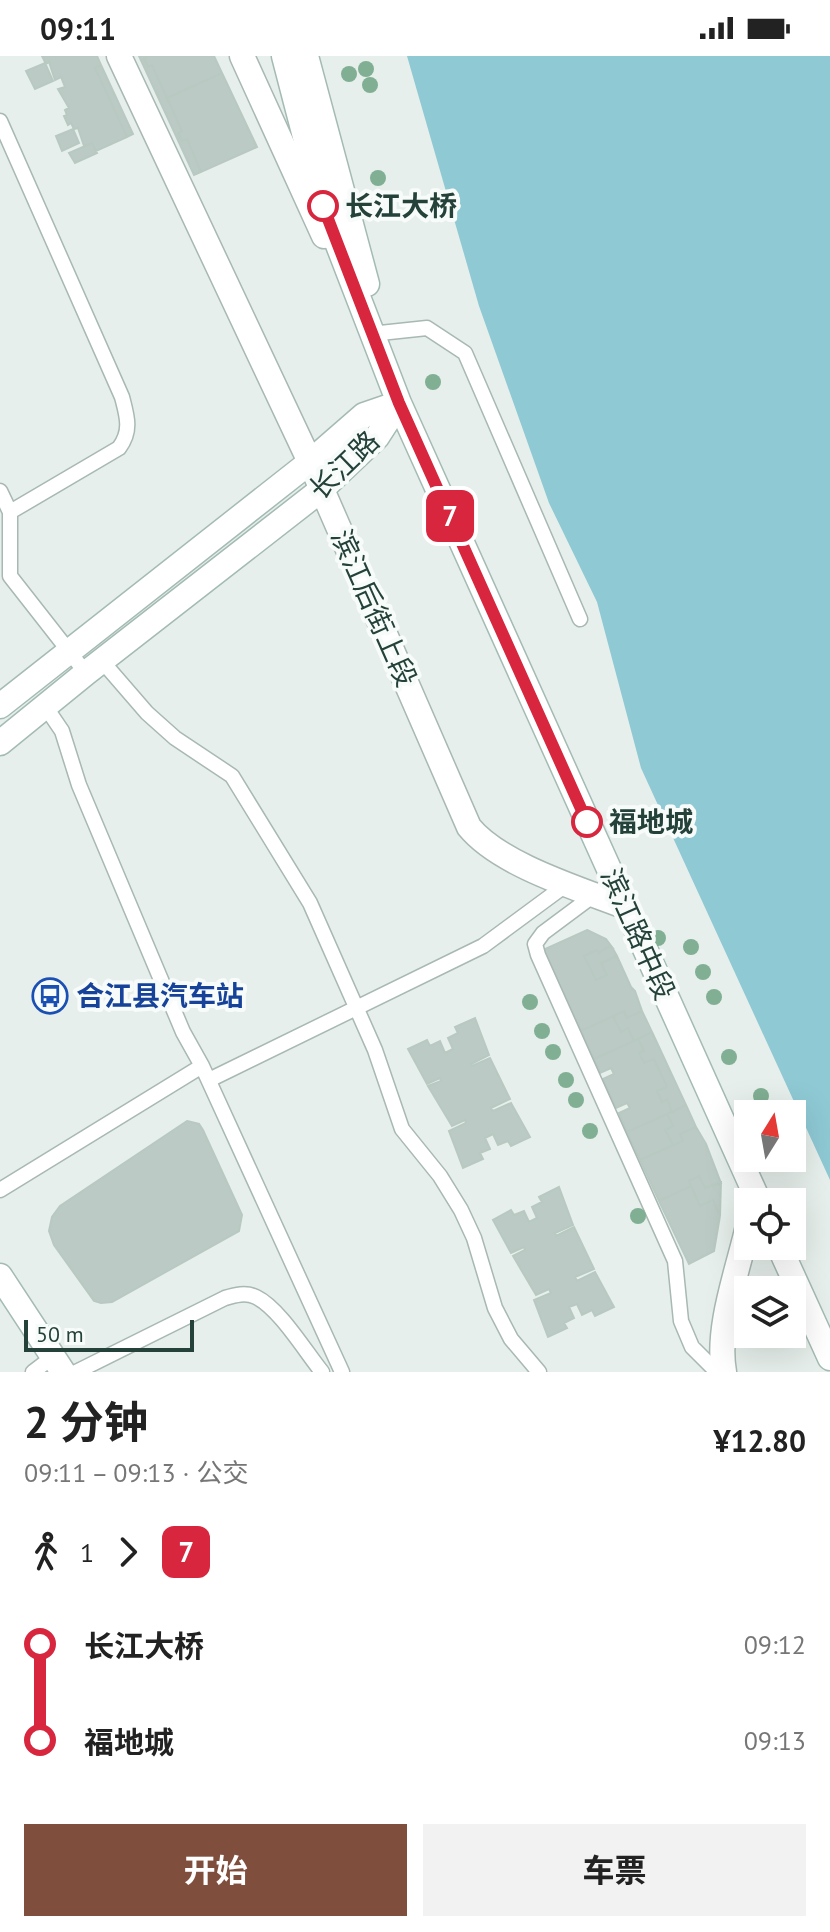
<!DOCTYPE html>
<html lang="zh">
<head>
<meta charset="utf-8">
<style>
  body { margin:0; font-family:"PT Sans","Noto Sans SC",sans-serif; background:#f2f2f2; color:#222; height:100vh; display:flex; flex-direction:column; font-size:30px; white-space:nowrap }
  * { box-sizing:border-box; margin:0 }
  p { font-size:26px; color:#767676 }
  .icon { flex:none; width:44px; height:44px; fill:none; stroke:currentColor; stroke-width:2; stroke-linecap:round; stroke-linejoin:round }
  .map { position:relative; height:1316px; overflow:hidden }
  .details { display:flex; flex-direction:column; background:#fff; flex:1 }
  .details>* { flex:none }
  .badge { padding:0 16px; border-radius:12px; font-size:28px; line-height:52px }
  .needle { width:52px; rotate:11deg }
  .buttons { position:absolute; left:734px; top:1044px; display:grid; gap:16px }
  .buttons a { display:grid; place-items:center; width:72px; height:72px; border-radius:0px; background:#fff; box-shadow:0 8px 32px #0002; font-size:40px }
  .scale { position:absolute; left:24px; bottom:20px; width:170px; box-sizing:border-box; padding-left:8px; border:4px solid #24423a; border-top:0; font-size:22px; line-height:28px; white-space:nowrap; color:#24423a; -webkit-text-stroke:6px #f7fbf9; paint-order:stroke }
  .map>.badge { position:absolute; translate:-50% -50%; box-shadow:0 0 0 4px #fff }
  .legs { display:flex; align-items:center; gap:12px; height:88px; padding:0 24px; font-size:26px }
  .legs p { margin-inline-start:auto }
  .summary { display:flex; align-items:center; justify-content:space-between; height:136px; padding:0 24px }
  h1 { font-size:44px; font-weight:700; line-height:60px }
  .primary-button { display:flex; gap:16px; margin-top:auto; padding:16px 24px }
  .primary-button a { flex:1; height:92px; border-radius:0px; background:#804e3d; color:#fff; font-size:32px; font-weight:700; line-height:92px; text-align:center }
  .primary-button a+a { background:#f2f2f2; color:#222 }
  ul { padding:0 24px; list-style:none }
  li { display:flex; align-items:center; gap:28px; height:96px; font-size:30px }
  li i { display:grid; place-items:center; width:12px; height:100%; margin:0 10px; background:currentColor }
  li i::after { content:''; width:20px; height:20px; margin:-10px; border:6px solid; border-radius:50%; background:#fff }
  li p { margin-inline-start:auto }
  li:first-child i { background:linear-gradient(#0000 50%,currentColor 0) }
  li:last-child i { background:linear-gradient(currentColor 50%,#0000 0) }
  .status { display:flex; justify-content:space-between; align-items:center; height:56px; padding:0 40px; background:#fff; direction:ltr }
  .status svg { height:22px; fill:currentColor }
  .map>svg:first-child { display:block }
</style>
</head>
<body>
<div class="status"><b>09:11</b><svg viewBox="0 0 49 12"><path d="M0 12V9h3v3zM5 12V6h3v6zM10 12V3h3v9zM15 12V0h3v12zM26 1h20v11H26zM47 4h2v5h-2z"/></svg></div>
<div class="map">
<svg width="830" height="1316" viewBox="0 0 830 1316">
  <rect width="100%" height="100%" fill="#e6efeb"/>
  <!-- water -->
  <path fill="#8ec9d4" d="M407,0H830V1124L641,712L597,546L549,447L479,250Z"/>
  <!-- building -->
  <path fill="#bbcac4" stroke="#b8c9c2" stroke-width="2" d="M42,0H97L101,9L95,12L127,81L96,95L92,87L84,90L78,72L74,73L71,67L68,69L64,60L67,59L65,54L69,52L58,33L65,31L61,21L55,24L49,6L46,8Z
    M139,0H148L144,3L148,11L152,9L182,75L178,77L182,85L187,83L201,116L194,119Z
    M214,0L222,17L167,42L152,9L148,11L144,3L148,0Z
    M45,7L53,25L35,33L26,15Z
    M101,9L133,78L127,81L95,12Z
    M222,17L257,91L201,116L187,83L182,85L178,77L182,75L167,42Z
    M73,73L79,87L62,95L56,80Z
    M92,87L97,97L75,107L69,97Z
    M587,874L606,883L612,891L609,890L599,897L597,894L584,900L596,924L607,919L601,907L617,900L631,931L635,935L642,955L627,962L624,955L581,975L543,894Z
    M609,890L612,891L617,900L601,907L607,919L596,924L584,900L597,894L599,897Z
    M624,955L627,962L642,955L652,976L634,985L628,972L621,976L613,960Z
    M613,960L621,976L628,972L634,985L594,1003L581,975Z
    M475,962L489,999L471,1008L472,1010L490,1002L510,1043L491,1052L493,1055L511,1047L530,1081L511,1090L508,1085L498,1089L493,1078L485,1082L490,1093L480,1097L483,1103L463,1112L449,1075L466,1067L465,1064L452,1070L428,1030L441,1025L440,1022L427,1028L408,993L427,984L430,990L440,985L445,997L453,993L448,982L458,977L455,971Z
    M652,976L686,1049L672,1056L667,1043L662,1046L657,1035L667,1031L654,1003L644,1007L639,997L644,995L638,983Z
    M638,983L644,995L639,997L644,1007L654,1003L667,1031L657,1035L662,1046L667,1043L672,1056L627,1076L619,1057L630,1052L627,1047L616,1052L603,1023L614,1018L611,1012L600,1017L594,1003Z
    M686,1049L696,1071L680,1078L683,1085L673,1089L665,1074L673,1070L667,1058Z
    M667,1058L673,1070L665,1074L673,1089L640,1104L627,1076Z
    M187,1065L199,1068L203,1074L242,1159L239,1175L112,1246L101,1247L94,1245L54,1189L49,1175L52,1161L60,1150Z
    M696,1071L706,1088L721,1127L705,1132L699,1120L689,1125L691,1130L659,1145L640,1104L683,1085L680,1078Z
    M699,1120L705,1132L716,1127L720,1129L721,1125L720,1160L713,1144L700,1150L689,1125Z
    M691,1130L700,1150L713,1144L720,1160L714,1195L689,1208L659,1145Z
    M559,1131L573,1169L555,1177L556,1180L574,1171L594,1213L575,1221L577,1225L595,1216L614,1251L595,1260L592,1254L582,1259L577,1248L569,1251L574,1262L564,1267L567,1272L548,1281L534,1244L551,1237L549,1233L536,1239L513,1200L525,1194L524,1191L511,1197L493,1164L511,1154L514,1159L524,1155L529,1166L537,1162L532,1151L542,1146L539,1141Z"/>
  <g fill="none" stroke-linecap="round" stroke-linejoin="round">
    <defs>
      <path id="lane" d="M0,65L122,341C127,360 132,375 119,392L10,456V520L86,617
        M380,277L427,272L465,297L580,563
        M0,435L10,456
        M102,605L147,657L175,682L232,720L310,847L375,994L402,1073L440,1120L461,1154L474,1182L495,1252L511,1283L539,1316
        M45,650L62,675L79,729L183,976L202,1010L342,1316
        M594,839L543,877L535,888L538,899L675,1205L681,1265L692,1291L717,1316
        M209,1024L483,890L567,828
        M0,1134L202,1010
        M33,1316L54,1300
        M76,1316L225,1242C235,1239 246,1236 256,1241C279,1252 305,1295 322,1316"/>
      <path id="street" d="M119,0L310,406L469,771C500,809 580,833 626,851
        M242,0L324,180
        M724,1316C716,1272 738,1214 748,1170"/>
      <path id="secondary" d="M284,0L323,150L399,347L759,1146
        M306,0L367,228
        M0,650L310,406L364,359L399,347
        M0,687L86,617L321,434L377,381L399,347
        M779,1190L830,1302
        M0,1220L63,1316"/>
    </defs>
    <!-- lane casing -->
    <use href="#lane" stroke="#a8b8b2" stroke-width="17"/>
    <!-- street casing -->
    <use href="#street" stroke="#a8b8b2" stroke-width="27"/>
    <!-- secondary casing -->
    <use href="#secondary" stroke="#a4bbb3" stroke-width="27"/>
    <!-- lane -->
    <use href="#lane" stroke="#fff" stroke-width="14"/>
    <!-- street -->
    <use href="#street" stroke="#fff" stroke-width="24"/>
    <!-- secondary -->
    <use href="#secondary" stroke="#fff" stroke-width="24"/>
  </g>
  <!-- trees -->
  <g fill="#80af93">
    <circle cx="366" cy="13" r="8"/>
    <circle cx="349" cy="18" r="8"/>
    <circle cx="370" cy="29" r="8"/>
    <circle cx="378" cy="122" r="8"/>
    <circle cx="433" cy="326" r="8"/>
    <circle cx="658" cy="882" r="8"/>
    <circle cx="691" cy="891" r="8"/>
    <circle cx="703" cy="916" r="8"/>
    <circle cx="714" cy="941" r="8"/>
    <circle cx="530" cy="946" r="8"/>
    <circle cx="542" cy="975" r="8"/>
    <circle cx="553" cy="996" r="8"/>
    <circle cx="729" cy="1001" r="8"/>
    <circle cx="566" cy="1024" r="8"/>
    <circle cx="761" cy="1040" r="8"/>
    <circle cx="576" cy="1044" r="8"/>
    <circle cx="590" cy="1075" r="8"/>
    <circle cx="638" cy="1160" r="8"/>
  </g>
  <g fill="none" stroke-linecap="round" stroke-linejoin="round">
    <defs>
      <path id="line-1" d="M323,150L399,347L587,766"/>
    </defs>
    <!-- line-1 casing -->
    <use href="#line-1" stroke="#fff" stroke-width="18"/>
    <!-- line-1 -->
    <use href="#line-1" stroke="#d7263d" stroke-width="12"/>
  </g>
  <!-- icons -->
  <defs>
    <symbol id="bus-ring" viewBox="-11 -11 22 22"><circle r="9.5" fill="#f7fbf9" stroke="#1a4fb4" stroke-width="1.5"/><path d="M-5-6H5V4H4V6H2V4H-2V6H-4V4H-5ZM-3.5-4V0h7V-4ZM-3.5 1.2v1.5H-2V1.2ZM2 1.2v1.5H3.5V1.2Z" fill="#1a4fb4"/></symbol>
  </defs>
  <g fill-rule="evenodd">
    <use href="#bus-ring" x="30" y="920" width="40" height="40"/>
  </g>
  <!-- markers -->
  <g fill="#fff" stroke="#d7263d" stroke-width="4">
    <circle cx="323" cy="150" r="14"/>
    <circle cx="587" cy="766" r="14"/>
  </g>
  <g text-anchor="middle" stroke-width="8" stroke-linejoin="round" paint-order="stroke">
    <!-- stop labels -->
    <g font-size="28" font-weight="bold" fill="#24423a" stroke="#f7fbf9" text-anchor="start">
      <text x="345" y="160">长江大桥</text>
      <text x="609" y="776">福地城</text>
    </g>
    <!-- street labels -->
    <g font-size="28" fill="#24423a" stroke="#f7fbf9">
      <text transform="translate(344 409) rotate(-44)" y="10">长江路</text>
      <text transform="translate(374 552) rotate(66)" y="10">滨江后街上段</text>
      <text transform="translate(638 878) rotate(66)" y="10">滨江路中段</text>
    </g>
    <!-- transit labels -->
    <g font-size="28" font-weight="bold" fill="#164399" stroke="#f7fbf9" text-anchor="start">
      <text x="76" y="950">合江县汽车站</text>
    </g>
  </g>
</svg>
<div class="buttons">
<a><svg class="needle" viewBox="-14 -14 28 28"><path d="M0-13l5 13h-10z" fill="#e53935"/><path d="M0 13l5-13h-10z" fill="#767676"/></svg></a>
<a><svg class="icon" aria-label="locate" viewBox="0 0 24 24"><circle cx="12" cy="12" r="6"/><path d="M12 2v4M12 18v4M2 12h4M18 12h4"/></svg></a>
<a><svg class="icon" aria-label="layers" viewBox="0 0 24 24"><path d="M12 4l9 5-9 5-9-5zM3 14l9 5 9-5"/></svg></a>
</div>
<div class="scale">50 m</div>
<b class="badge" style="left:450px;top:460px;background:#d7263d;color:#fff">7</b>
</div>
<section class="details">
<div class="summary"><div><h1>2 分钟</h1><p>09:11 – 09:13 · 公交</p></div><b>¥12.80</b></div>
<div class="legs"><svg class="icon" aria-label="walk" viewBox="0 0 24 24"><circle cx="13" cy="4" r="2"/><path d="M13 8l-2 6 4 7M11 14l-3 7M7 12l3-4h3l4 4"/></svg>1<svg class="icon" aria-label="forward" viewBox="0 0 24 24"><path d="M9 5l7 7-7 7"/></svg><b class="badge" style="background:#d7263d;color:#fff">7</b></div>
<ul>
<li><i style="color:#d7263d"></i><b>长江大桥</b><p>09:12</p></li>
<li><i style="color:#d7263d"></i><b>福地城</b><p>09:13</p></li>
</ul>
<div class="primary-button"><a>开始</a><a>车票</a></div>
</section>
</body>
</html>
